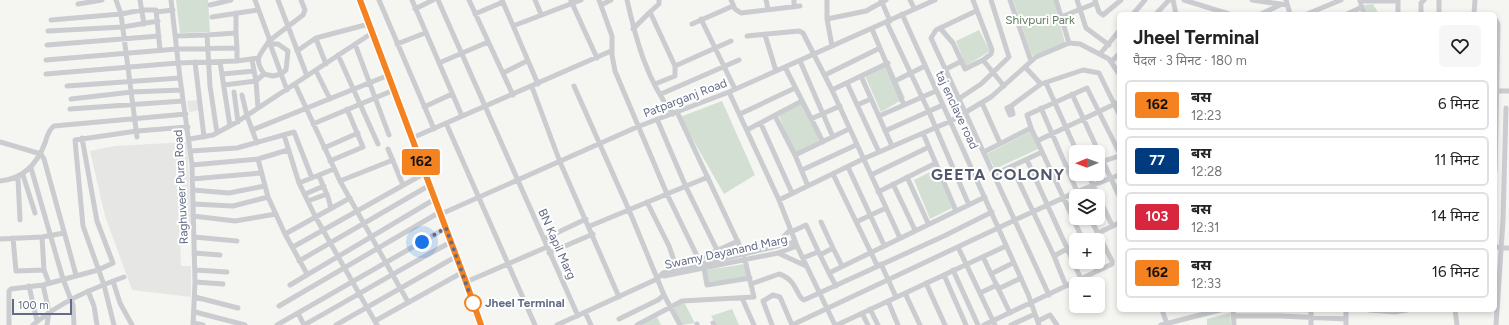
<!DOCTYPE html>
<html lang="hi">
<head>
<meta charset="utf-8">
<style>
  body { margin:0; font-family:Figtree,"Noto Sans Devanagari",sans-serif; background:#f6f6f6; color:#222; height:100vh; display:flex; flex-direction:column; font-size:15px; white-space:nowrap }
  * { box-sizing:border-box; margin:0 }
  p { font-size:13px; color:#767676 }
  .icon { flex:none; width:22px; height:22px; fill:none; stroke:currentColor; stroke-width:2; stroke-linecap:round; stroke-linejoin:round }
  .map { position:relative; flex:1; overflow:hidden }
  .side { position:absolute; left:1117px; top:12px; width:380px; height:300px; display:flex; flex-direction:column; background:#fff; border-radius:6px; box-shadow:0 2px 6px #0003 }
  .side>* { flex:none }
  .badge { padding:0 8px; border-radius:3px; font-size:14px; line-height:26px }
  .needle { width:26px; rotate:269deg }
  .tools { position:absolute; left:1069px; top:145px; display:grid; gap:8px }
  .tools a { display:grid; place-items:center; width:36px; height:36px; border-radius:6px; background:#fff; box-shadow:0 2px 6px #0003; font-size:20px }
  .scale { position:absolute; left:12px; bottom:10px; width:60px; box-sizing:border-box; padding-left:4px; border:2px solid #626c86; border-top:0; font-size:11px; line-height:14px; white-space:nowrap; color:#626c86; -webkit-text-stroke:3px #fff; paint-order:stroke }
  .you { position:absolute; width:20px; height:20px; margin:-10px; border:3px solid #fff; border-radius:50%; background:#1a73e8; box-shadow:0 0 0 6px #1a73e833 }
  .map>.badge { position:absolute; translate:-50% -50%; box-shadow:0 0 0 2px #fff }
  .round { display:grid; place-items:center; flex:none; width:42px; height:42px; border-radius:6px; background:#f6f6f6 }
  .head { display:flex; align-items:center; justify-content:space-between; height:68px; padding:0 16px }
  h1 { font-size:19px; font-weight:700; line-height:30px }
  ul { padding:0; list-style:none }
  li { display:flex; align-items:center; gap:12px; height:50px; margin:0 8px 6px; padding:0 8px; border:2px solid #e0e0e0; border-radius:6px }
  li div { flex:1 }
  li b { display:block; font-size:15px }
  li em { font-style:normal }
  li .badge { min-width:44px; font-weight:700; text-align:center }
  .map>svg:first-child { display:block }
</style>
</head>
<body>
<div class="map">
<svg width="1509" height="325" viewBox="0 0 1509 325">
  <rect width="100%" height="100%" fill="#f5f6f2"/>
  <!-- built -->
  <path fill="#e6e7e5" d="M198,100L200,110L189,112L187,101Z
    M187,142L192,228L180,229L181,266H191V297L132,290L105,216L90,151L115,146Z"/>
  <!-- green -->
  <path fill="#d4dfd3" d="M176,0H208L210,32L180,33Z
    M1013,0H1054L1065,43L1032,56Z
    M1373,4L1379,14H1368L1364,5Z
    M979,30L990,51L966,66L956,41Z
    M889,63L905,98L881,112L865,76Z
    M722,101L755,175L724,194L680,117Z
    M802,103L820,140L794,154L779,116Z
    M1031,131L1038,149L995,169L987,154Z
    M936,169L952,208L930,219L914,180Z
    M745,264L747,278L708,282L706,270Z
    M684,302L695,323L682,325L673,309Z
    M732,309L739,325H716L711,316Z
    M1230,313L1231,325H1207V319Z
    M657,317L661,325H642Z"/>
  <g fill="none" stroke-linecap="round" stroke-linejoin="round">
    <!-- minor -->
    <path stroke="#caccd0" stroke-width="5" d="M116,0L121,14L142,10H156L160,50
      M140,0L144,24
      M171,0L180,78L192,165L195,282L193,325
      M255,0L269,38V41C260,56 253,57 264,74L273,76L281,74
      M278,0L307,76
      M360,0L466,282L481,325
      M379,0L434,129
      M412,0L462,116
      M438,0L578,316
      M469,0L513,95
      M502,0L538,84
      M535,0L541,14
      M599,0L612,36V55L615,71L667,194L701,264
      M627,0C636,40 647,81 673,114
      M659,0V4L650,12L675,66L731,41
      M731,0L735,9L741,13L800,6
      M766,0L768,9
      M794,0V7
      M827,0V19L832,46
      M881,0L890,21
      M910,0L914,8
      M1010,0L1031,61
      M1056,0L1069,43
      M1077,0L1086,28L1109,45
      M1095,0L1099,12L1103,15L1121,0
      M1173,0L1176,14
      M1184,0L1229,14
      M1252,0L1287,5
      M1286,0L1290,14
      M1439,0V14
      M571,1L597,58
      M1360,1H1398
      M78,4L102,0
      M210,5L231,0
      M601,5L611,0
      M1361,5L1365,14
      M415,9L433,0
      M976,11L936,30L931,38L1049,295
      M157,12L173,10
      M475,14L503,2
      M902,14L1028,294L1039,325
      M1133,14L1145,0
      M1156,14L1169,0
      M1261,14L1280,5
      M1307,14L1341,0
      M1347,14L1362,7
      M1398,14V0
      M1421,14V3L1424,0
      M1474,14L1475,0
      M212,17L257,10
      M1061,17L1096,3
      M701,19L735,89
      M827,19L866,11L886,0
      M1495,19L1498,24L1495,171
      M51,20L121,14L137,137
      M887,23L929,112L969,205
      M692,24L733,6
      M513,26L581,0
      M940,28L953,43L965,69L983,60L991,54L992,50L973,0
      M633,29L650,12
      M872,29L904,105
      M48,31L123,27L158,21
      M236,33V13
      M765,35L776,71
      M176,36L207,35
      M747,36L799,31L803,33L832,90L900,238
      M316,39L326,64
      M270,44H278L288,51L286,70L281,74
      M355,44L389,135
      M397,44L425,33
      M47,45L159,36
      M297,51L316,38L369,24
      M1100,54L1119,31
      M338,55L378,144
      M46,60L177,49L237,48V61L258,58
      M983,60L1004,86
      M800,61L833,137
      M1112,61L1119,54
      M195,62L204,137
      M220,62L230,126
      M439,63L488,42
      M785,67L823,142
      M1025,67L1041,84L1083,70L1099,73L1119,114
      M946,69L962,61
      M316,71L330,99
      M503,73L527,61
      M46,74L178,63L237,61
      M223,74L254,71
      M825,75L880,48
      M861,76L892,146
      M895,81L925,66
      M847,83L879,152
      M1046,83L1077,152
      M295,84L340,181L408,302
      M655,84L675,76V66
      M224,85L256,81L252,60
      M67,86L180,78
      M574,86L629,210L664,295L680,325
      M532,87L560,162L619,297
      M287,90L269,41L303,15L305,10L301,0
      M832,90L888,63
      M1496,91H1509
      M234,92L238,122
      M729,92L779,200L797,246L835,325
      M661,94L739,60
      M1072,94L1119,196
      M242,95L247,116L257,143
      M960,98L981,84L1009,57L991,0
      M71,99L132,92L182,90
      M982,103L1000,143
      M857,105L871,99
      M1011,106L1007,108L1010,115L1013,114L1011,106L1041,84
      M424,107L452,94
      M258,108L256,81L264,74
      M1041,108L1079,196
      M70,109L183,101
      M677,112L744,255
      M740,114L795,88
      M775,116L795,155L808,186
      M879,116L936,91
      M657,119L686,187L717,250
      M811,119L840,106
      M446,123L535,325
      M313,124L394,90
      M761,124L792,193
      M252,130L389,75
      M747,130L802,101
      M885,131L943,105
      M217,133L210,86L207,35L236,33L237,48
      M923,133L956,211
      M284,135L299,183L315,216L377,325
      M412,138L611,51
      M190,139L213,135L237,122L372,33
      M1037,141L1119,102
      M0,142L41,154L44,159L76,275
      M324,148L358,133
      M388,149L403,185
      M191,151L237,148L294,132L312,178
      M984,152L1031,128
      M795,155L849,129
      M258,159L268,197L285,234
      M1027,160L1081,279
      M330,161L363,147L347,109
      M1104,161L1119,156
      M192,165L258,159L288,150
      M848,167L884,245
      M1012,167L1054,256L1066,286
      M31,168L63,279L73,305L74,325
      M802,170L856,145
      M833,174L877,265
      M995,174L1042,152
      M1088,174L1098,196
      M23,175L35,213
      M871,175L929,147
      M319,176L328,197L331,208
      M907,177L928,223
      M18,178L20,220
      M192,179L261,173
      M0,181C24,179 37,164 45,143C47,137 48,130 54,126L186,114
      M340,181L393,160
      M299,183L334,169
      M893,184L915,230
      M193,190L229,193L265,186
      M878,192L936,163
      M305,194L324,186
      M1098,196L1112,225
      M779,200L863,159L951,121L991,97L1036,57L1069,43L1080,44L1109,59L1119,74
      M308,201L327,194
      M647,202L669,246L677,269
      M193,204L233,206L268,197
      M441,214L637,127L729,92L935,0
      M193,216L235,221L276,214
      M821,222L833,248
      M856,222L886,208
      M590,226L708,177
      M791,232L806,225L820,255
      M42,237L44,270L49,283
      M194,237L237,241
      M13,238L16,271L44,270
      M0,239L42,237L64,233
      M544,239L586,219
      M1083,240L1031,128L1027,115L1087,88L1119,152
      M1084,240L1119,223
      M776,245L790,230
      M293,247L425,173
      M958,247L995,325
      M1495,247L1509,248
      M194,253L220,255
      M549,253L593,234
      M778,253L806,266
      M1054,256L1076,244
      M983,257L1010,313
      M803,258L818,252
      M698,259L738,241
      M299,261L430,185
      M1093,262L1097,271
      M881,264L896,297
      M704,268L707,285L750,278
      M195,270L227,272
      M953,270L978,325
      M829,273L820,255L833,248L842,266
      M307,274L285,234L350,198
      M991,274L1013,263
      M944,275L966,325
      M664,276L778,253L797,246
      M113,281L120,303L132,325
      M195,282L223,284
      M466,282L547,247
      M926,283L945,325
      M751,284L779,274C798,280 796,297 804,300L944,236L992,212
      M43,285L49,312L47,325
      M290,285L435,199
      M29,286L37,321
      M836,286L829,273L985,197
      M998,289L1021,278
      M88,291L94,306L97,325
      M905,293L920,325
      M980,293L997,285
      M195,297L238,308
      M742,298L754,325
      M888,301L898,325
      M279,306L440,212
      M870,309L878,325
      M1162,310L1167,324
      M1233,310L1234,325
      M1311,310V325
      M1346,310V325
      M1369,310L1395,312L1407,310
      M1455,310L1457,325
      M195,312L245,325
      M585,312L591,325
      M298,313L304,325
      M862,313L868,325
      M1233,316H1280L1346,319
      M619,319L658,300L664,295
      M375,321L463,272
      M1038,321L1050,315L1057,325
      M194,323L203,325
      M713,323L714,325
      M697,324V325
      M9,325V291L11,289L43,285L98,270L113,263L97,221L82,138
      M33,325C60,302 91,289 124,277
      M114,325L104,285L83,226L75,140L137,131L188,127
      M277,325L446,228
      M304,325C353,298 402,268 451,242
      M336,325L457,256
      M557,325L657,279L663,273L795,242
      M637,325L682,301L754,297L745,260
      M772,325L763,301L773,295L780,297L792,325
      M792,325L1015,220L1076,192L1119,175
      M837,325L1006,246
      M984,325L1112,264V261L1090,218
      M1011,325L1035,314
      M1161,325L1220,310
      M1496,325L1503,221L1506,108"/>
  </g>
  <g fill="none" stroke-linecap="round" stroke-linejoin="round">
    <defs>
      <path id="line" d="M360,0L466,282L481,325"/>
    </defs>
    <!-- line casing -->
    <use href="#line" stroke="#fff" stroke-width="9"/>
    <!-- line -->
    <use href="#line" stroke="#f58220" stroke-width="6"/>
    <!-- walk -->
    <path stroke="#626c86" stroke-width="4" stroke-dasharray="0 7.2" d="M422,242L446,228L473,303"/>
  </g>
  <!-- markers -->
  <circle fill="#fff" stroke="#f58220" stroke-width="2" cx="473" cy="303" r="8"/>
  <g text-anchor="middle" stroke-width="4" stroke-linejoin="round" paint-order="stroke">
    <!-- park labels -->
    <g font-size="12" fill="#617d63" stroke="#fff">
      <text x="1040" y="24">Shivpuri Park</text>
    </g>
    <!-- street labels -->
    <g font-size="12" fill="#626c86" stroke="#fff">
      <text transform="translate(685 98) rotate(-21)" y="4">Patparganj Road</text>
      <text transform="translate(957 110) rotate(65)" y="4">taj enclave road</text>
      <text transform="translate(181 187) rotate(-93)" y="4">Raghuveer Pura Road</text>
      <text transform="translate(557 244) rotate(66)" y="4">BN Kapil Marg</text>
      <text transform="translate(726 252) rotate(-12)" y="4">Swamy Dayanand Marg</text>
    </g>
    <!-- stop labels -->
    <g font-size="12" font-weight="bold" fill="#626c86" stroke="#fff" text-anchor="start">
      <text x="485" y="307">Jheel Terminal</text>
    </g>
    <!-- district labels -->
    <g font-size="16" font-weight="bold" letter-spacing="1" fill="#51586b" stroke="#fff">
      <text x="998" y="180">GEETA COLONY</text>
    </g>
  </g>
</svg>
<div class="tools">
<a><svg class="needle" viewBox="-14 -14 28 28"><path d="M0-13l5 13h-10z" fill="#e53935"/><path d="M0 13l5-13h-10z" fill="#767676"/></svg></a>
<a><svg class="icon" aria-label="layers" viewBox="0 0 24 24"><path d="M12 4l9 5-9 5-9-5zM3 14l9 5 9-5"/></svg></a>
<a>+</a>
<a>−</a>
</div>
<div class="scale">100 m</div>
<div class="you" style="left:422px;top:242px"></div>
<b class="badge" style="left:421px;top:162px;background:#f58220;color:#111">162</b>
<section class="side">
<div class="head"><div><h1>Jheel Terminal</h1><p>पैदल · 3 मिनट · 180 m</p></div><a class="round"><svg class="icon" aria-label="heart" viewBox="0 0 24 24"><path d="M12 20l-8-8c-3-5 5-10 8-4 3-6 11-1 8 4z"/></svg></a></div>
<ul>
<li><span class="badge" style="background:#f58220;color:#111">162</span><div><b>बस</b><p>12:23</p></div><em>6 मिनट</em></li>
<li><span class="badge" style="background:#003b80;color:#fff">77</span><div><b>बस</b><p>12:28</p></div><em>11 मिनट</em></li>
<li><span class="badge" style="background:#d7263d;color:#fff">103</span><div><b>बस</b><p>12:31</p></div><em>14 मिनट</em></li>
<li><span class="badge" style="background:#f58220;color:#111">162</span><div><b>बस</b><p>12:33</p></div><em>16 मिनट</em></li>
</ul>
</section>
</div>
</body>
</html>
